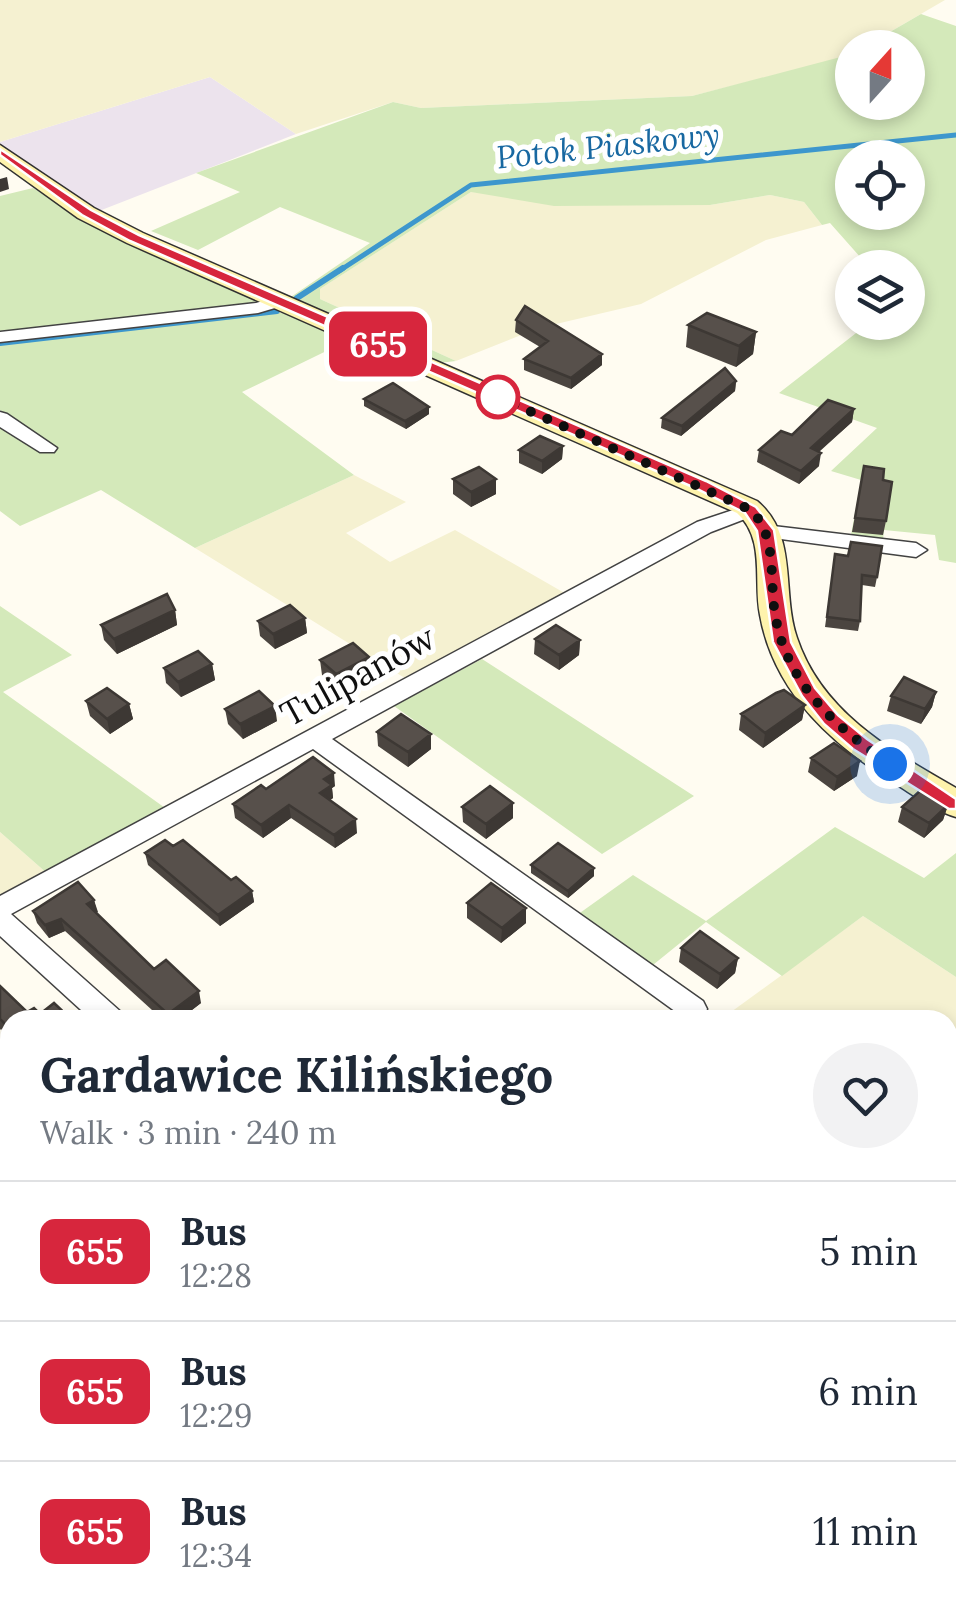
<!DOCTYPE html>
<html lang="en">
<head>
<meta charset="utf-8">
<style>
  body { margin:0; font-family:Lora,serif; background:#f2f2f3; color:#1f2937; height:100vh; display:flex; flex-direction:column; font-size:38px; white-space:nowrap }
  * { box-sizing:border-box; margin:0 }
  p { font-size:32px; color:#747a83 }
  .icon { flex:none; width:55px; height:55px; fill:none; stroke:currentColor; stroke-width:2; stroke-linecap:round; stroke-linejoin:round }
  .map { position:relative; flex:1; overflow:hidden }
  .sheet { position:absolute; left:0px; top:1010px; width:958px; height:612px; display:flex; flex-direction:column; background:#fff; border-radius:30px 30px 0 0; box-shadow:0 5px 15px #0003 }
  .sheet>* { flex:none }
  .badge { padding:0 20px; border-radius:15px; font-size:35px; line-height:65px }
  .needle { width:65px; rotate:21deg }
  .controls { position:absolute; left:835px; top:30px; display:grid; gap:20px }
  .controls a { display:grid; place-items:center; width:90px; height:90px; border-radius:50%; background:#fff; box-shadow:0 5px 15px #0003; font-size:50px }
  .you { position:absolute; width:50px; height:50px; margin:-25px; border:8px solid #fff; border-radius:50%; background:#1a73e8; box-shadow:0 0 0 15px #1a73e833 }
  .map>.badge { position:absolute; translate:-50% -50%; box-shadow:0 0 0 5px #fff }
  .round { display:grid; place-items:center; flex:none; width:105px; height:105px; border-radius:52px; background:#f2f2f3 }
  .overview { display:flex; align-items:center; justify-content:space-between; height:170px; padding:0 40px }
  h1 { font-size:48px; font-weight:700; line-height:75px }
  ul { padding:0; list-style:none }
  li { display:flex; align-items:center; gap:30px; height:140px; padding:0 40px; border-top:2px solid #e0e1e3 }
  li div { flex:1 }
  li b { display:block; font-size:38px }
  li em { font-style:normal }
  li .badge { min-width:110px; font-weight:700; text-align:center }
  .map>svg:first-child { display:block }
</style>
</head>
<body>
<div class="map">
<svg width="956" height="1621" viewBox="0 0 956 1621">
  <rect width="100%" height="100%" fill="#fffcf1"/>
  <!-- industrial -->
  <path fill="#ece3ed" d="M210,77L296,134L99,211L0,151V142Z"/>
  <!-- farmland -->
  <path fill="#f5f1d1" d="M0,0H945L864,47L852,48L849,56L692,96L421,108L393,102L296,134L210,77L0,142Z
    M471,192L710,205L770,195L804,202L822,225L766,240L641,304L539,328L456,361L320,299V289Z
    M354,475L406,502L346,533L390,562L455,530L568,595L408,680L195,548Z
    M0,832L49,875L0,902Z
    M863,916L956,977V1185L948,1180V1020H720Z"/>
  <!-- green -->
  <path fill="#d4e9ba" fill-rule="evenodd" d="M921,14L956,26V563L939,560L935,535L884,530L883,540L851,535L861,480L831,471L877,428L779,393L869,323L908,322V268L869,267L830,223L822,225L804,202L770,195L710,205L554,206L471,192L320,289V299L456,361L439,363L288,299L370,243L280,207L198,250L151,231L240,192L196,173L393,102L421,108L692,96L852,54V102H908V48L864,47ZM852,158H908V212H852Z
    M33,188L110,234L255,298L256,302L0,331V196Z
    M270,312L293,314L351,339L242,392L354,475L195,548L101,490L20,526L0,511V424L45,453L56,447L0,410V340Z
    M0,606L72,655L3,692L168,810L49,875L0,832Z
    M482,659L694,796L602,854L394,706Z
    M835,827L924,878L956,853V977L863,916L782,976L706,922L648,969L577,915L633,875L706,921Z"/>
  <!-- pitch -->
  <path fill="#e5f1cc" d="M10,1497V1612H522L532,1621H0V1505Z"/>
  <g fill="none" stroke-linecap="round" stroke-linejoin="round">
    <!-- stream-far1 -->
    <path stroke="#3d97cd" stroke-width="5" d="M339,271L471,185L956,135"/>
    <!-- stream -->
    <path stroke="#3d97cd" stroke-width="6" d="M297,298L343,268
      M0,343L277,311"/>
    <defs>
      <path id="street" d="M279,296L288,301L285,305L258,313L0,342V332L256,303Z
        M0,412L7,414L57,448L54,452H40L0,427Z
        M751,504L758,506L761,510L758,514L711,532L332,739L703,1001L707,1009L703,1017L694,1020L683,1017L313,749L11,914L121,1012L125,1020H92L0,936V896L697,522Z
        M765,525L916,543L927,550L916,557L758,536L754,531Z
        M807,1612H850L853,1621H811Z"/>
      <path id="secondary" d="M0,145L94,208L143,233L757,501C799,536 781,592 797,638C822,713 892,751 956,788V817C936,811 919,799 902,788C836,748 774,695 760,615C753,581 766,539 737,513L127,243L78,218L0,162Z"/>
    </defs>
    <!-- street casing -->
    <use href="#street" stroke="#424242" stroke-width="3"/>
    <!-- secondary casing -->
    <use href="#secondary" stroke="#313131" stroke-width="3"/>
    <!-- street -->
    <use href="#street" fill="#fff" fill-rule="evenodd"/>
    <!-- secondary -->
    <use href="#secondary" fill="#fef3ac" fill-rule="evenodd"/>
  </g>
  <!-- wall -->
  <path fill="#4b4540" d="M516,320L602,365L571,389L524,370V359L540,347L515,332Z
    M688,325L756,332L753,354L736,367L686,347Z
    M736,381L735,391L681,436L661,428L662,418Z
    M364,399L429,414L406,429L364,406Z
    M854,409L852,422L819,452V466L799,484L757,462L759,450Z
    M563,446L562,459L542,474L519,463V450Z
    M864,466L883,480L886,521L883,535L852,532Z
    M453,479H496V494L471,507L453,494Z
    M835,554L877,577L875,587L862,585L860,621L858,631L825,627Z
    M175,610L177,625L117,654L104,640L101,625Z
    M305,618L307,633L275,649L260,636L258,621Z
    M535,639L580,640L579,655L559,670L534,654Z
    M369,657L370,672L337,689L322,675L320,660Z
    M212,664L215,680L181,697L166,683L164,668Z
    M936,692L932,707L921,724L887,711L891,696Z
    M86,701L129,704L133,719L110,734L90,716Z
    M805,705L802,720L763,748L739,730L741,714Z
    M225,709L277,721L243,739L228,724Z
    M377,732L431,749L408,767L378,746Z
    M811,758L857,776L834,791L808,772Z
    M335,786L332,788L333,798L330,800L357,833L335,848L291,818L263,838L235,818L233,804L266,789Z
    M948,805L943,820L924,838L898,822L902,807Z
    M462,807L513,818L486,839L463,822Z
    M173,846L252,891L254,902L220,926L148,865L145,853Z
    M531,865L594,868V876L568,898L531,873Z
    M94,900L97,913L154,969L201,1003L179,1020H163L65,931L49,938L37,923L33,911Z
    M467,903L526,908V923L501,943L467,918Z
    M681,948L738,958L735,973L717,989L679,962Z
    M0,986L27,1012L72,1020H10V1037L1,1029L0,1030Z
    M956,1330V1407L948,1401V1341Z
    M636,1612H712L709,1621H644Z
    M714,1612H785L781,1621H720L713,1615Z
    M854,1612H917L912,1621H853L855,1618Z"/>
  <!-- shaded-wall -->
  <path fill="#3d3834" d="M7,177L9,189L0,192V179Z
    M756,332L753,354L736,367L739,346Z
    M602,354V365L571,389V378Z
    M736,381L735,391L681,436L682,426Z
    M429,407V414L406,429L405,421Z
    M854,409L852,422L808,461L811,448Z
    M563,446L562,459L542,474V461Z
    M821,453L819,466L799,484L801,471Z
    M496,479V494L471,507V492Z
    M175,610L177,625L117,654L114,639Z
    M305,618L307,633L275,649L273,634Z
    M580,640L579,655L559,670V655Z
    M369,657L370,672L337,689L336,674Z
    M212,664L215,680L181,697L178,682Z
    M936,692L932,707L921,724L925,709Z
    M129,704L133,719L110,734L107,719Z
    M805,705L802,720L763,748L765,733Z
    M275,706L277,721L243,739L240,724Z
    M431,734V749L408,767V752Z
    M860,761L857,776L834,791L837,777Z
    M334,773L335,786L332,788L333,798L321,806L320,793L324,779Z
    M513,803V818L486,839V824Z
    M289,805L291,818L263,838L261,825Z
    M948,805L943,820L924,838L929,823Z
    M356,819L357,833L335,848L334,835Z
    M594,868V876L568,898V891Z
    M252,891L254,902L220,926L218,915Z
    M94,900L98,912L91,916L87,904Z
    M526,908V923L501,943L502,928Z
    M61,919L65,931L49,938L45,925Z
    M738,958L735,973L717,989L720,974Z
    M199,991L201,1003L179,1020H169L168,1014Z
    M10,1264V1282L0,1290V1272Z
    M6,1537L10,1544L0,1553V1542Z"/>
  <!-- building -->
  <path fill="#57504b" stroke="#3d3834" stroke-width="2.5" d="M525,306L602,354L571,378L524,359L548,341L516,320Z
    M707,313L756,332L739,346L688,325Z
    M725,368L736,381L682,426L662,418Z
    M393,383L429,407L405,421L364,399Z
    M828,400L854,409L811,448L821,453L801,471L759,450L781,431L792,435Z
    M540,436L563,446L542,461L519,450Z
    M864,466L884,469L883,480L892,482L886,521L855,518Z
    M479,467L496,479L471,492L453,479Z
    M851,542L882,546L877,577L862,575L860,621L827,617L835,554L848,556Z
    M167,594L175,610L114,639L101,625Z
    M290,605L305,618L273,634L258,621Z
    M556,625L580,640L559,655L535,639Z
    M353,643L369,657L336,674L320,660Z
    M198,651L212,664L178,682L164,668Z
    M904,677L936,692L925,709L891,696Z
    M107,688L129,704L107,719L86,701Z
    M784,690L805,705L765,733L741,714L776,693Z
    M259,691L275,706L240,724L225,709Z
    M401,714L431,734L408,752L377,732Z
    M834,743L860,761L837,777L811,758Z
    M313,757L334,773L324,779L332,785L320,793L356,819L334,835L289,805L261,825L233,804L261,785L266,789Z
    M490,786L513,803L486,824L462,807Z
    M922,789L948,805L929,823L902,807Z
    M165,840L173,846L183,840L231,880L236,877L252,891L218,915L145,853Z
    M558,843L594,868L568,891L531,865Z
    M78,882L94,900L87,904L154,969L166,960L199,991L168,1014L61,919L45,925L33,911Z
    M491,883L526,908L502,928L467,903Z
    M700,931L738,958L720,974L681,948Z
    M0,986L27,1012L34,1008L40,1014L54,1003L72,1020H10V1029L0,1019Z
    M0,1241L10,1252V1264L0,1272Z
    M956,1330V1390L948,1383V1341Z
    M10,1499V1542L6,1537L0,1542V1507Z
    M648,1612H711L704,1621H657Z
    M725,1612H783L776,1621H735Z
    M917,1612L911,1621H865L857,1614L861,1612Z"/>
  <!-- line -->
  <path fill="#d7263d" stroke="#fff" stroke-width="2.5" d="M0,149L91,210L139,235L706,481L756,507L774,530L791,642L815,688L838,715L867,739L956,799V809H949L853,749L824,724L802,696L773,642L757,531L745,513L695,488L130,241L82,215L0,155Z"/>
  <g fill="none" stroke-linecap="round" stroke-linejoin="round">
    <!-- walk -->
    <path stroke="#0f0f0f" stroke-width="10" stroke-dasharray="0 18" d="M498,397L751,510C778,537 769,579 775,614C786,683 835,727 890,764"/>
  </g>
  <!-- markers -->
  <circle fill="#fff" stroke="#d7263d" stroke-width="5" cx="498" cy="397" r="20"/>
  <g text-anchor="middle" stroke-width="10" stroke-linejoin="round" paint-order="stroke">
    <!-- far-water labels -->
    <g font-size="32" font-style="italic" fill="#1868a1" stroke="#fff">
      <text transform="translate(608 146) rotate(-6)" y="11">Potok Piaskowy</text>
    </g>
    <!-- street labels -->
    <g font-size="35" fill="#0f0f0f" stroke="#fff">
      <text transform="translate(358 676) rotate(-29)" y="12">Tulipanów</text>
    </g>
  </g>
</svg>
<div class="controls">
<a><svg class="needle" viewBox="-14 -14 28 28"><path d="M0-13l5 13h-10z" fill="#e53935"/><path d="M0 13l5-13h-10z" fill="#747a83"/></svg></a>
<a><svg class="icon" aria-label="locate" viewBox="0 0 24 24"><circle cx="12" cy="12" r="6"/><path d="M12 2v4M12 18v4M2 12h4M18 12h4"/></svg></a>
<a><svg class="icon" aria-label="layers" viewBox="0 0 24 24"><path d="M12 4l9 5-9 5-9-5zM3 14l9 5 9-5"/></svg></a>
</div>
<div class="you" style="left:890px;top:764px"></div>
<b class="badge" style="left:378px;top:344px;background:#d7263d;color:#fff">655</b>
<section class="sheet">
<div class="overview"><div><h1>Gardawice Kilińskiego</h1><p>Walk · 3 min · 240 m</p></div><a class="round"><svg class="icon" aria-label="heart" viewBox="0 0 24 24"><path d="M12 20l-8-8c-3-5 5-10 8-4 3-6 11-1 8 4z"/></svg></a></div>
<ul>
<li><span class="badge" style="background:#d7263d;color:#fff">655</span><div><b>Bus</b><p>12:28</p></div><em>5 min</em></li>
<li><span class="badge" style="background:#d7263d;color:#fff">655</span><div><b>Bus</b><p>12:29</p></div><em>6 min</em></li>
<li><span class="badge" style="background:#d7263d;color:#fff">655</span><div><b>Bus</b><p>12:34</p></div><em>11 min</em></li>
</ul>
</section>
</div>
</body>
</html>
